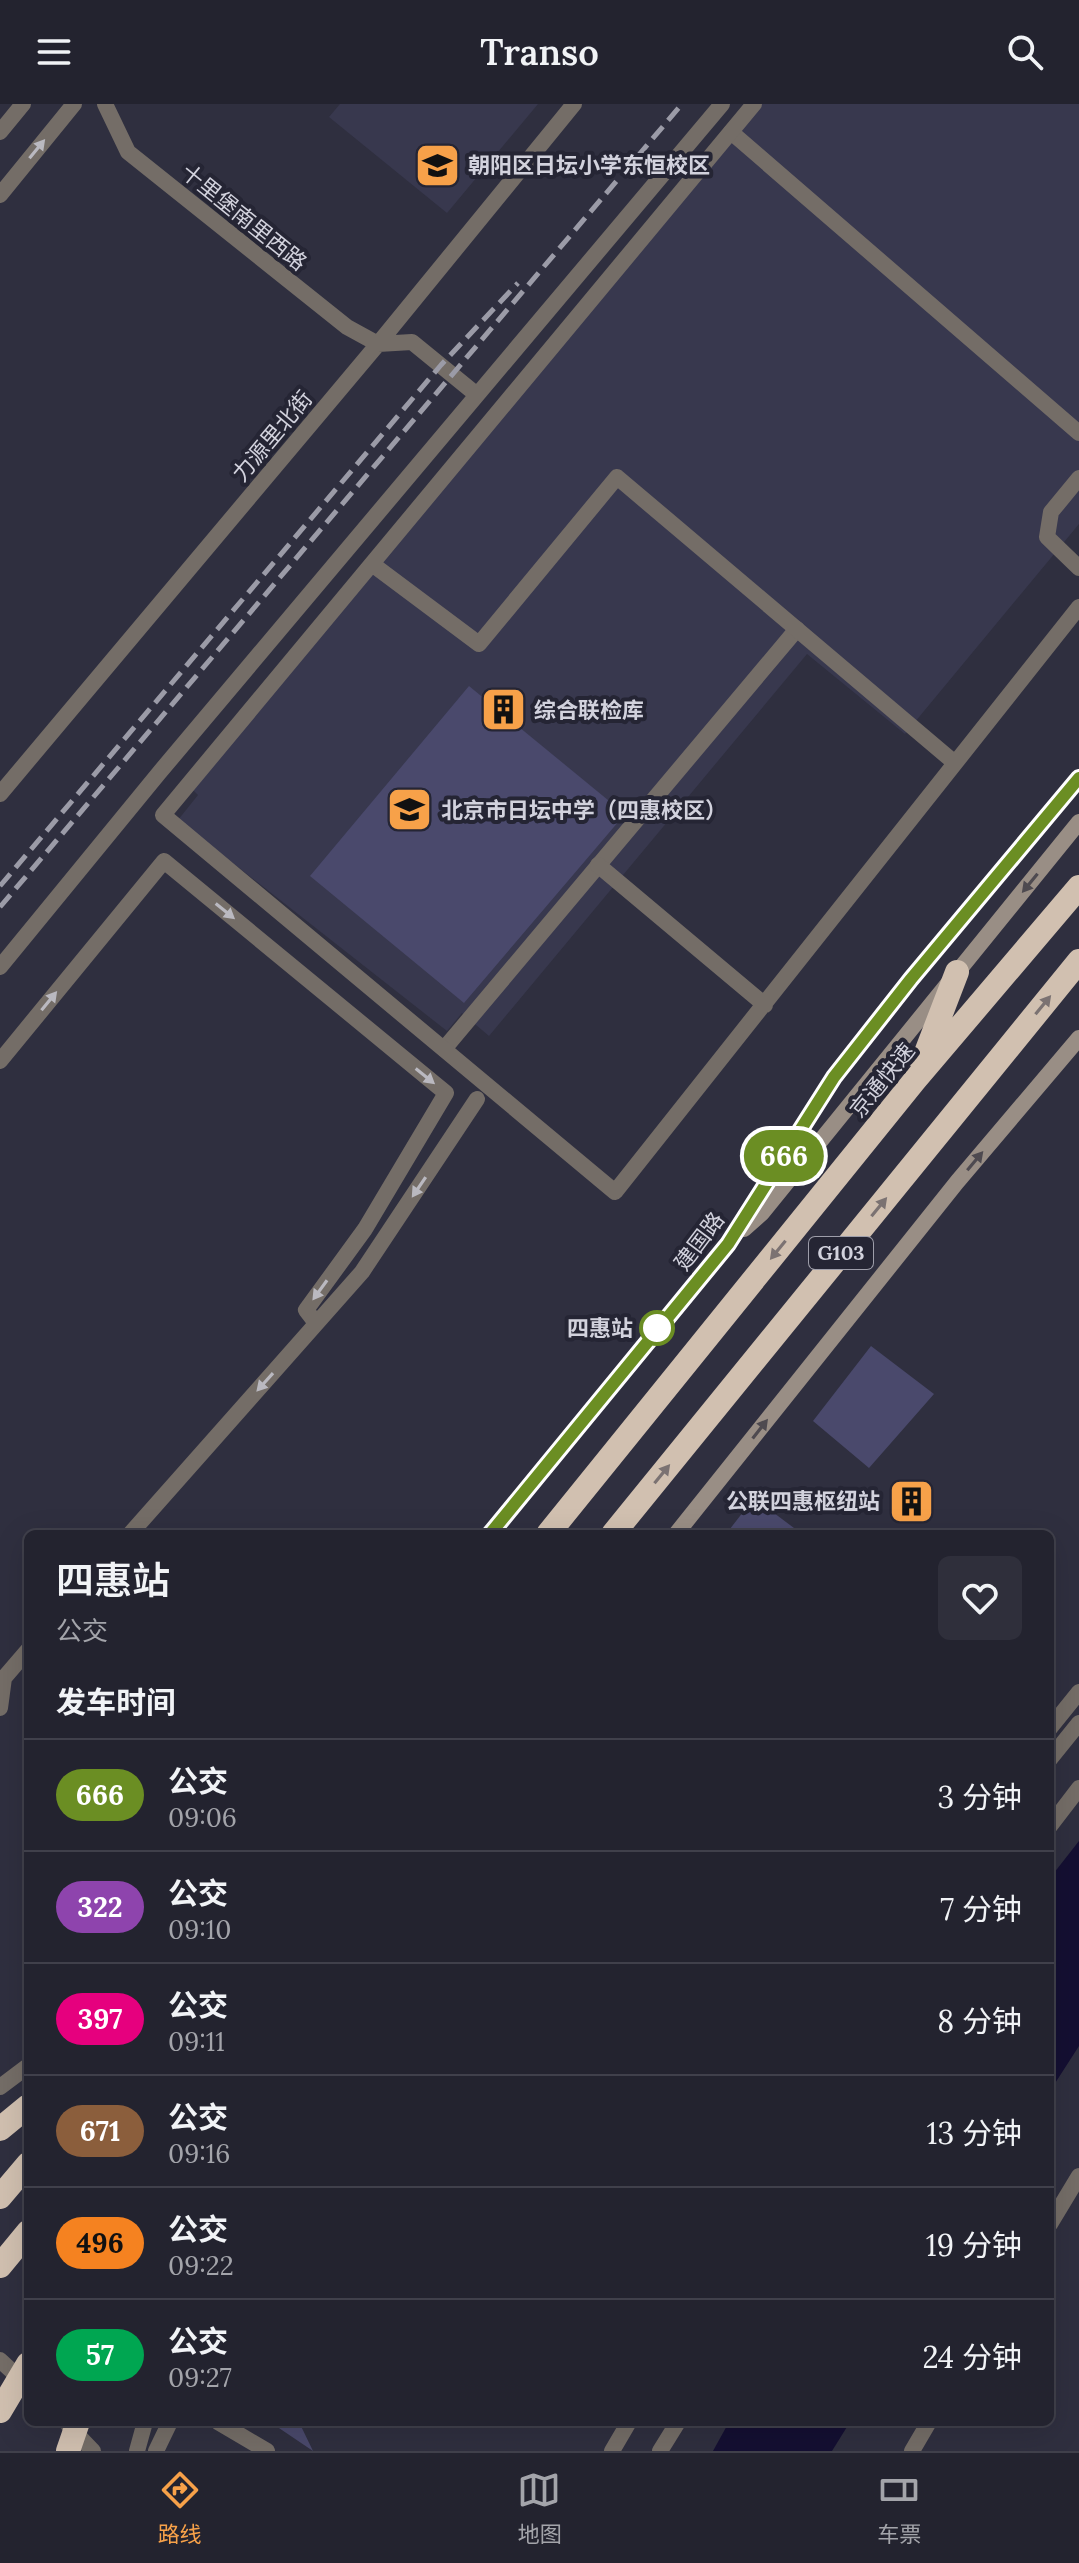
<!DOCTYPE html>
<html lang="zh">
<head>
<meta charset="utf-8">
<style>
  body { margin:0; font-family:Lora,"Noto Sans SC",serif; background:#2f2f3b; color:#f1f3f6; height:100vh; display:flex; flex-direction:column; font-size:30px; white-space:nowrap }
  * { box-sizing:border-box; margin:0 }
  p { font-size:26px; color:#a3a4aa }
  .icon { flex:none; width:44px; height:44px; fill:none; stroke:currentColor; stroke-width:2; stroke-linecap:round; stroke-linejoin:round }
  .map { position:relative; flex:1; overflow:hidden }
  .details { position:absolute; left:24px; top:1426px; width:1030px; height:896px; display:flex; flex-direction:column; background:#23232f; border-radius:12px; box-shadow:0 8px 32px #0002,0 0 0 2px #40404b }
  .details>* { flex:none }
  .badge { padding:0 16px; border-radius:26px; font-size:28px; line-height:52px }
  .map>.badge { position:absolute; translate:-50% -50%; box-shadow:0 0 0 4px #fff }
  h2 { padding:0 32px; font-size:30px; line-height:72px }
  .round { display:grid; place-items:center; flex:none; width:84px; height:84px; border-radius:12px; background:#2f2f3b }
  .headline { display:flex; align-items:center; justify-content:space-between; height:136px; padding:0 32px }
  h1 { font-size:38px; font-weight:600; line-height:60px }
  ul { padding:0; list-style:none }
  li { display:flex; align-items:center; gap:24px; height:112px; padding:0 32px; border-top:2px solid #40404b }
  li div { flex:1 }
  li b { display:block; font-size:30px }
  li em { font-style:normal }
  li .badge { min-width:88px; font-weight:700; text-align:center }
  header { display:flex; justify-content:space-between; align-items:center; height:104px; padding:0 32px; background:#23232f; font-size:36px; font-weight:600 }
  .tab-bar { display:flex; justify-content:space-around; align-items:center; height:112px; border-top:2px solid #40404b; background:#23232f; font-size:22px; color:#a3a4aa }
  .tab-bar a { display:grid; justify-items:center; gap:4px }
  .tab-bar .active { color:#f7a149 }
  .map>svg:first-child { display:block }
</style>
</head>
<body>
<header><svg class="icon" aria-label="menu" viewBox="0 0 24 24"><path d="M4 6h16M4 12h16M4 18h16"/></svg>Transo<svg class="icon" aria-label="search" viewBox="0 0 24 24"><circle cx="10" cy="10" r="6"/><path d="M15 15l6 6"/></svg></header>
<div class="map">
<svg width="1079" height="2347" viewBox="0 0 1079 2347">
  <rect width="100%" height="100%" fill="#2f2f3f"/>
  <!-- built -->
  <path fill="#38384e" d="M340,0H538L447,109L329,13Z
    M759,0H1079V420L905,630L807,550L489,932L462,909L447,927L178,716L198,691L191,684Z"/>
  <!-- green -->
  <path fill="#4a496c" d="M469,582L625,710L464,899L310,772Z
    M871,1242L934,1290L869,1364L813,1317Z
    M754,1394L802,1430H726Z
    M270,2318H299L313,2347Z"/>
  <!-- water -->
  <path fill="#140f32" d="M1079,1737V1942L1050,1987V1774Z
    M729,2318H850L832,2347H713Z"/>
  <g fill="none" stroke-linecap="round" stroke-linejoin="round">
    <!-- minor -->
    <path stroke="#746d67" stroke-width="16" d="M105,0L128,48L347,223L378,240L412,238L477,291
      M0,28L23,0
      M731,28L1079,329
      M0,91L74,0
      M1079,374L1051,408L1047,433L1079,464
      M0,690L378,240L574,0
      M0,863L159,669L722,0
      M444,945L797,525
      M0,957L164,757L446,989L365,1125L306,1206L316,1219
      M130,1430L362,1168L477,995
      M0,1604L4,1574L28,1546
      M1050,1722L1079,1684
      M1050,2120L1079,2072
      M218,2318L267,2347
      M612,2347L629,2318
      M660,2347L678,2318
      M912,2347L929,2318"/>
    <!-- tertiary -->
    <path stroke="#746d67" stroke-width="16" d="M1050,1624L1079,1588
      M1050,1655L1079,1619
      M0,1983L28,1962
      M0,2256L27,2281
      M69,2322L93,2347
      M137,2347L145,2318
      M156,2347L170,2318"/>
    <!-- secondary -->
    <path stroke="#998e85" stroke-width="16" d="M744,1125L762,1109L1079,718
      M490,1430L728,1140L834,973L911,875L1079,674
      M676,1430L957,1078L1079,934"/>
    <!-- motorway -->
    <path stroke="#d1c0b0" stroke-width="24" d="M922,959L957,868
      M548,1430L915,976L1079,783
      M613,1430L1079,857
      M0,2025L28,2002
      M0,2093L28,2060
      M0,2162L28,2128"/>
    <!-- rail -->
    <path stroke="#9b9ba7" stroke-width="5" stroke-dasharray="16 8" stroke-linecap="butt" d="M0,782L441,261L518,179
      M0,803L682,0"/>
    <!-- minor-bridge -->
    <path stroke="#746d67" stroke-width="16" d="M754,0L163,711L615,1088L1079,503
      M372,460L479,540L617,373L955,659
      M598,761L765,901"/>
    <!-- motorway-bridge -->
    <path stroke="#d1c0b0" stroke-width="24" d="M0,2307L28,2260
      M68,2347L78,2318"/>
  </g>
  <!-- one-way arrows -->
  <defs><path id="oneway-solid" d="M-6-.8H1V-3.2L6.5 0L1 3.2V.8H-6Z" transform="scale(2)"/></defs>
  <g fill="#bab9c0">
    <use href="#oneway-solid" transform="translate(37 45) rotate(-51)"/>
    <use href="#oneway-solid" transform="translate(225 807) rotate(39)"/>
    <use href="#oneway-solid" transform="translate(49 897) rotate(-51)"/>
    <use href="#oneway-solid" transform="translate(425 972) rotate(39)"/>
    <use href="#oneway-solid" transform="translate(419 1083) rotate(124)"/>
    <use href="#oneway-solid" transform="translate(320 1186) rotate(126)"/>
    <use href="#oneway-solid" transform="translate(265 1278) rotate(132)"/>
  </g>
  <g fill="#4e4a50">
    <use href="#oneway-solid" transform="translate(1030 779) rotate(129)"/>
    <use href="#oneway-solid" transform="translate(975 1057) rotate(-50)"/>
    <use href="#oneway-solid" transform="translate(760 1325) rotate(-52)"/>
  </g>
  <g fill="#7b7272">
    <use href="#oneway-solid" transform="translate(1043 901) rotate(-51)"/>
    <use href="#oneway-solid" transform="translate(879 1103) rotate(-51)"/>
    <use href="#oneway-solid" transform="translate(778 1146) rotate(129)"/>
    <use href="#oneway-solid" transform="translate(662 1370) rotate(-51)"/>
  </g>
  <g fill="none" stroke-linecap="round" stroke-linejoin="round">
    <defs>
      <path id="line" d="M490,1430L728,1140L834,973L911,875L1079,674"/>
    </defs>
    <!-- line casing -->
    <use href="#line" stroke="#fff" stroke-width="18"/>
    <!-- line -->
    <use href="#line" stroke="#6b8e23" stroke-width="12"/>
  </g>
  <!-- icons -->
  <defs>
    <symbol id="school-square" viewBox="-11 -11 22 22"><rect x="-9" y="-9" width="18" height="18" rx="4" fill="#f7a149" stroke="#252534"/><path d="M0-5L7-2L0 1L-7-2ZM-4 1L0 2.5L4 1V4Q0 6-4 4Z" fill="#111"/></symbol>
    <symbol id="building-square" viewBox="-11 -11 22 22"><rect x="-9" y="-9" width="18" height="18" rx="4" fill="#f7a149" stroke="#252534"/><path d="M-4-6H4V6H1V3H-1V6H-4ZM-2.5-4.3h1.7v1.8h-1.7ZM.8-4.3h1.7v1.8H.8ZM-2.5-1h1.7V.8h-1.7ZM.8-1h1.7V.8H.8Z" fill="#111"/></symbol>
  </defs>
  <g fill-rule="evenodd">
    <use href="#school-square" x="412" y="36" width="51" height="51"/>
    <use href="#building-square" x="478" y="580" width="51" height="51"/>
    <use href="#school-square" x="384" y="680" width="51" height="51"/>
    <use href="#building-square" x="886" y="1372" width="51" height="51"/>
  </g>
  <!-- markers -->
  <circle fill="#fff" stroke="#6b8e23" stroke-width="4" cx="657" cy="1224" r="16"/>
  <g text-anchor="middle" stroke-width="8" stroke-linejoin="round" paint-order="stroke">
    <!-- shield labels -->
    <rect fill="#252534" stroke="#9e9eaa" stroke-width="2" x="809" y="1133" width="64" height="32" rx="6"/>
    <g font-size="20" font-weight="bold" fill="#d2d2dd">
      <text x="841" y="1156">G103</text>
    </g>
    <!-- poi labels -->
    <g font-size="22" font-weight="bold" fill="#d2d2dd" stroke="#252534" text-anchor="start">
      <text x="468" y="69">朝阳区日坛小学东恒校区</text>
      <text x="534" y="614">综合联检库</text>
      <text x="441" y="714">北京市日坛中学（四惠校区）</text>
      <text x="880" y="1405" text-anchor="end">公联四惠枢纽站</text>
    </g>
    <!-- street labels -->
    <g font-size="22" fill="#d2d2dd" stroke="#252534">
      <text transform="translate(244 113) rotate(39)" y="8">十里堡南里西路</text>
      <text transform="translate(272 332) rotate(-50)" y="8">力源里北街</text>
      <text transform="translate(882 976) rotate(-51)" y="8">京通快速</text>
      <text transform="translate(699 1137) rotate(-53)" y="8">建国路</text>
    </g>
    <!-- stop labels -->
    <g font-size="22" font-weight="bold" fill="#d2d2dd" stroke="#252534" text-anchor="end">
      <text x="633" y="1232">四惠站</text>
    </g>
  </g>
</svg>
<b class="badge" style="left:784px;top:1052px;background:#6b8e23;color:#fff">666</b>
<section class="details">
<div class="headline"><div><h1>四惠站</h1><p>公交</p></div><a class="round"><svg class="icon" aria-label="heart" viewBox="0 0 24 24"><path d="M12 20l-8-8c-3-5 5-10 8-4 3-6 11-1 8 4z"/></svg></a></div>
<h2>发车时间</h2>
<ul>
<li><span class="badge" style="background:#6b8e23;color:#fff">666</span><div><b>公交</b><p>09:06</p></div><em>3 分钟</em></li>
<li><span class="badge" style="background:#8e44ad;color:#fff">322</span><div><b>公交</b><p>09:10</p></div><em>7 分钟</em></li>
<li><span class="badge" style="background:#e6007e;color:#fff">397</span><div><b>公交</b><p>09:11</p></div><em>8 分钟</em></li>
<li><span class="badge" style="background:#8b5e3c;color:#fff">671</span><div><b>公交</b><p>09:16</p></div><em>13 分钟</em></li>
<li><span class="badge" style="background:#f58220;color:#111">496</span><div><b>公交</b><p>09:22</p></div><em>19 分钟</em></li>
<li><span class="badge" style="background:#00a651;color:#fff">57</span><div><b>公交</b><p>09:27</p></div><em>24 分钟</em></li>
</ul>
</section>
</div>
<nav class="tab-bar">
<a class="active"><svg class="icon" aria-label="directions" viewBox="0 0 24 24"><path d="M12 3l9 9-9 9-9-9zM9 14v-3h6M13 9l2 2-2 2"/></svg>路线</a>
<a><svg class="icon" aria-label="map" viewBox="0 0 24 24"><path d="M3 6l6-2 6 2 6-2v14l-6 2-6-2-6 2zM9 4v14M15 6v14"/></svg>地图</a>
<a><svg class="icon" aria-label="tickets" viewBox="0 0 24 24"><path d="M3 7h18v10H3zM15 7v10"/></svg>车票</a>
</nav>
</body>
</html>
